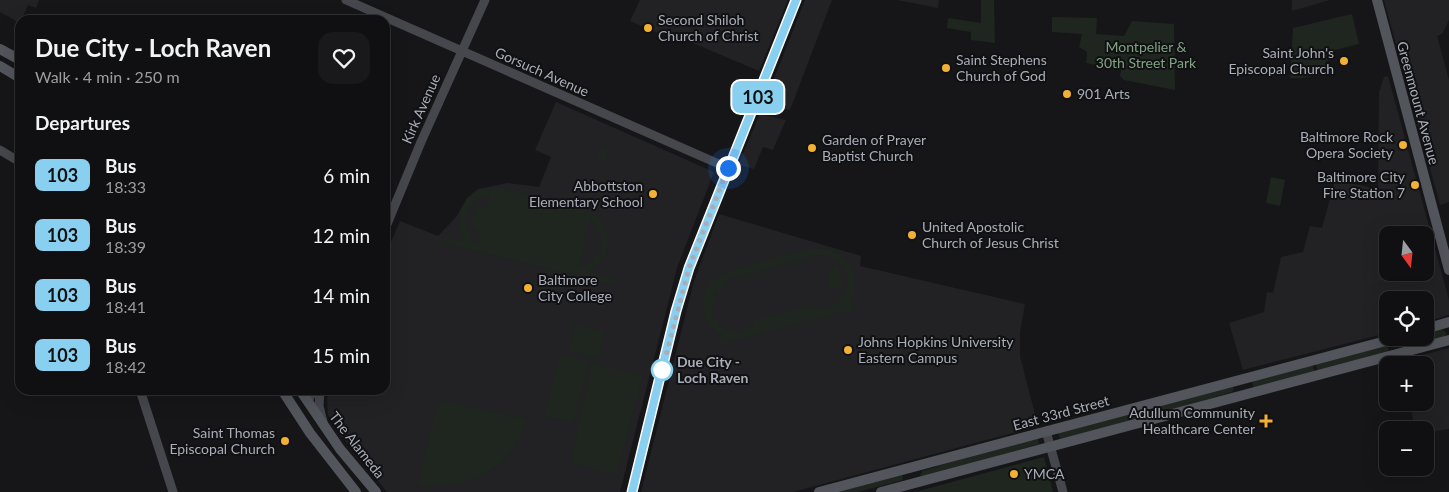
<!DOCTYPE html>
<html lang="en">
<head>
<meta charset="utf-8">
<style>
  body { margin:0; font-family:Lato,sans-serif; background:#19191b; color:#f1f3f6; height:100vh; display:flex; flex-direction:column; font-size:19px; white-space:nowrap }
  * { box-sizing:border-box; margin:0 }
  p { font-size:16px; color:#9c9d9f }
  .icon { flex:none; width:28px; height:28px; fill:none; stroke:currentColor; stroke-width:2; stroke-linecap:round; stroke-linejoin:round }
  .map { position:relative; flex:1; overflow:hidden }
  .drawer { position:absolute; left:15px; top:15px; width:375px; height:380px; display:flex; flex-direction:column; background:#101012; border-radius:15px; box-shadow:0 5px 20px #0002,0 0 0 1px #303032 }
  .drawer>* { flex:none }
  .badge { padding:0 10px; border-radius:8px; font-size:18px; line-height:32px }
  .needle { width:32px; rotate:165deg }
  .controls { position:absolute; left:1379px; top:226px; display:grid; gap:10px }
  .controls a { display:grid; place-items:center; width:55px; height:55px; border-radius:10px; background:#101012; box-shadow:0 5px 20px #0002,0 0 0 1px #303032; font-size:25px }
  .you { position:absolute; width:25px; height:25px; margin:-12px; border:4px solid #fff; border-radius:50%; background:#1a73e8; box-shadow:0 0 0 8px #1a73e833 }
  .map>.badge { position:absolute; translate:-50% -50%; box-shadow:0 0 0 2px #fff }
  h2 { padding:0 20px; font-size:19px; line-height:45px }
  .round { display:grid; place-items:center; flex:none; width:52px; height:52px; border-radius:15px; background:#19191b }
  .headline { display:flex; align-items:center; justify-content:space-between; height:85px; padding:0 20px }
  h1 { font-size:24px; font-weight:700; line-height:38px }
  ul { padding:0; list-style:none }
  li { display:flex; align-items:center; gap:15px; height:60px; padding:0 20px }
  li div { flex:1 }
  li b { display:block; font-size:19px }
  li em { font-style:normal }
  li .badge { min-width:55px; font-weight:700; text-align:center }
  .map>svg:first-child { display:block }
</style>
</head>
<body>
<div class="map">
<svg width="1449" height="492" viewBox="0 0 1449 492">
  <rect width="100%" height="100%" fill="#161618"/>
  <!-- built -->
  <path fill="#222225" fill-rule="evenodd" d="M0,0H39L36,8L28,5L20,23L0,12Z
    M640,0H788L759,71L662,30L660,34L630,21Z
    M805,0H832L790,110L764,104Z
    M897,0H939L938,8Z
    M1292,0H1330L1292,11Z
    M1384,0H1449V20L1442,34L1437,36L1449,80V202L1440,205Z
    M1388,76L1449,300V315L1425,322V300H1388L1387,333L1243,370L1229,323L1264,312L1267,292L1273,293L1281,257L1303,252L1310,226L1322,228L1335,180L1378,189L1379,92L1384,77ZM1388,235H1425V272H1388Z
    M556,102L714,172L677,268L620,492H387L339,433L328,415L327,399L329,390H385V256L400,221L438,236L456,217L467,198L478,189L508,183L539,187L551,157L535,150Z
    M760,114L786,120L773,150L763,147L754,169L738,165Z
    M719,214L861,256L860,266L1025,304L1020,332V356L1038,426L793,492H641L694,281Z
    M1449,348V429L1425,433V430H1415L1410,403L1425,402V365H1404L1403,360Z"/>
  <!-- green -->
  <path fill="#1e261f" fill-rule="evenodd" d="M981,0H994L995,43L971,40V32L947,28L948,18L981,23Z
    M1352,14L1359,44L1331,51L1332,54L1328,55L1329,60L1326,61L1329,73L1302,78H1290L1293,28Z
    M1052,17L1097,18L1096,34L1124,36L1132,21L1174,24L1175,90L1124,80L1120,76L1121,70L1086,63L1087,52L1079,47L1082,34L1052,32Z
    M604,147L610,150L606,160L602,162L596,160L600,149Z
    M1271,177L1285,180L1280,206L1266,203Z
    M493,187C514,191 579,204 594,214C603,220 608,230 608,240C609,255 600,264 590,272L615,279L613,285L441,242L443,236L464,241C454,215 463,190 493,187ZM490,194L488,206L479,207L472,215V225L481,232L478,244C457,228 465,199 490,194ZM590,219L601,233L602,250L591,264L578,268Z
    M819,248C848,249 863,278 849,303L852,302L854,309L721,344L720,337L723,336C713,330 705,321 703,309C702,297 706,285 716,278C728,268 801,250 819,248ZM818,255C855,255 859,301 820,311L818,306L809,308L808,306L754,320L755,323L747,325L748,330C731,334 717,328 711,311L717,296L714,295L711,300L719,285L716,292L719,294L725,282L730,279Z
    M811,260L812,261L735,282V280Z
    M838,265L844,289L829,286L826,274Z
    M574,324L605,332L598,358L569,351Z
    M1441,329L1447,333L1443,338L1403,349L1402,339L1425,338V333Z
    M1387,343L1389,353L1318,372L1315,362Z
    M560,355L589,362L573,423L545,416Z
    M592,363L643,376L616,475L575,465L572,459Z
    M1312,363L1315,373L1254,389L1251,379Z
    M1232,385L1234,389L1232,392L1161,414L1159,404Z
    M444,401L526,419C515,468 467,492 418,484L438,404Z
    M1139,409L1142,419L1060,439L1059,436V432Z
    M1038,439L1039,444L922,478L920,476L922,471C961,460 998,444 1038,439Z
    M1044,457L1053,492H915Z
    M902,474L903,480L858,492H830Z"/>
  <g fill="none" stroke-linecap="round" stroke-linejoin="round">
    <!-- secondary -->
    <path stroke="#45474d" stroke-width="9" d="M346,0L728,168
      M0,150L20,162
      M385,229L421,142L485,0
      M140,390L173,492
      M320,390L319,406L323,422
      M308,402L313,390
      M1046,431L1063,492
      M632,492L676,311L689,268L796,0"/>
    <!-- primary -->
    <path stroke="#53555c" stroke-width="10" d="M1377,0L1449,270
      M0,49L20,60
      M0,66L20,78
      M1425,329L1449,322
      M282,390L310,433L356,492
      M300,390L340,449L376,492
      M819,492L1397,338
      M881,492L1449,340"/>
  </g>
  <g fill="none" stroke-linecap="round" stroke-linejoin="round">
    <defs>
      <path id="line" d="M632,492L676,311L689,268L796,0"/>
    </defs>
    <!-- line casing -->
    <use href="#line" stroke="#fff" stroke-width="11"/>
    <!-- line -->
    <use href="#line" stroke="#89cff0" stroke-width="8"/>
    <!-- walk -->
    <path stroke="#a8adb8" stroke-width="5" stroke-dasharray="0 9" d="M662,370L689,268L728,168"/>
  </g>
  <!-- markers -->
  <g fill="#f2b134" stroke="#111113" stroke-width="2">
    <circle cx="648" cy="28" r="5"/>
    <circle cx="1344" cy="61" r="5"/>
    <circle cx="946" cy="68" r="5"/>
    <circle cx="1067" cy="94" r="5"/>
    <circle cx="1403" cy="145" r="5"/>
    <circle cx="812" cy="148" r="5"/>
    <circle cx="1415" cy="185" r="5"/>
    <circle cx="653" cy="194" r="5"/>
    <circle cx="912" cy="235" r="5"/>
    <circle cx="528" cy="288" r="5"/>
    <circle cx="848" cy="350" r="5"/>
    <path d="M1263.5 413.5h5v5h5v5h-5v5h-5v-5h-5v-5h5z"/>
    <circle cx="285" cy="441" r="5"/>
    <circle cx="1014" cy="474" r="5"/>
  </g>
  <circle fill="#fff" stroke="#89cff0" stroke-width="2.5" cx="662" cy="370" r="10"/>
  <g text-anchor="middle" stroke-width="4" stroke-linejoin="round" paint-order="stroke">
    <!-- poi labels -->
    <g font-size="14" fill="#a8adb8" stroke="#111113" text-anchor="start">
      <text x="658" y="25">Second Shiloh<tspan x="658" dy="16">Church of Christ</tspan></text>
      <text x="1334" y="58" text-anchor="end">Saint John's<tspan x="1334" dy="16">Episcopal Church</tspan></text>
      <text x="956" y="65">Saint Stephens<tspan x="956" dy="16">Church of God</tspan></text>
      <text x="1077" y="99">901 Arts</text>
      <text x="1393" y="142" text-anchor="end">Baltimore Rock<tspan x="1393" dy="16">Opera Society</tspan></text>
      <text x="822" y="145">Garden of Prayer<tspan x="822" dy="16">Baptist Church</tspan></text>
      <text x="1405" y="182" text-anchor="end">Baltimore City<tspan x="1405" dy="16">Fire Station 7</tspan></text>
      <text x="643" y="191" text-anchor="end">Abbottston<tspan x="643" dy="16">Elementary School</tspan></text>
      <text x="922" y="232">United Apostolic<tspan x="922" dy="16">Church of Jesus Christ</tspan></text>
      <text x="538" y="285">Baltimore<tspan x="538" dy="16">City College</tspan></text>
      <text x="858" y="347">Johns Hopkins University<tspan x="858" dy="16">Eastern Campus</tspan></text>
      <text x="1255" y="418" text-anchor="end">Adullum Community<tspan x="1255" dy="16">Healthcare Center</tspan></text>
      <text x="275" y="438" text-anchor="end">Saint Thomas<tspan x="275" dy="16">Episcopal Church</tspan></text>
      <text x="1024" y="479">YMCA</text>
    </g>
    <!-- park labels -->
    <g font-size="14" fill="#7fa381" stroke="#111113">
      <text x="1146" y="52">Montpelier &amp;<tspan x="1146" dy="16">30th Street Park</tspan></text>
    </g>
    <!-- street labels -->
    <g font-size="14" fill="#a8adb8" stroke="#111113">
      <text transform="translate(542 72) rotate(24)" y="5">Gorsuch Avenue</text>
      <text transform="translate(1418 103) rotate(75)" y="5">Greenmount Avenue</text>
      <text transform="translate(421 109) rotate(-66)" y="5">Kirk Avenue</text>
      <text transform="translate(1061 413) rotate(-15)" y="5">East 33rd Street</text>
      <text transform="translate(357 445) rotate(52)" y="5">The Alameda</text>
    </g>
    <!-- stop labels -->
    <g font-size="14" font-weight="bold" fill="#a8adb8" stroke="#111113" text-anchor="start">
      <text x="677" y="367">Due City -<tspan x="677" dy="16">Loch Raven</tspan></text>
    </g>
  </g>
</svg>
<div class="controls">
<a><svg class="needle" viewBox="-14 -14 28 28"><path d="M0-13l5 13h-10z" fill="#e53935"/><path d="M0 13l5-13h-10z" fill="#9c9d9f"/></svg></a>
<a><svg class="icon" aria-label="locate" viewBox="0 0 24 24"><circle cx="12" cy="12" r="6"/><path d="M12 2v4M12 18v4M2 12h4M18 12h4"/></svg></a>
<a>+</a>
<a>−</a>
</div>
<div class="you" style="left:728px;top:168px"></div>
<b class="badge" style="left:758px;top:97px;background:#89cff0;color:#111">103</b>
<section class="drawer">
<div class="headline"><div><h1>Due City - Loch Raven</h1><p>Walk · 4 min · 250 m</p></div><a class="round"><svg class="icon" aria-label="heart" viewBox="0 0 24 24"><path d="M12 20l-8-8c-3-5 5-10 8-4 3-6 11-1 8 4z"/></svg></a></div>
<h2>Departures</h2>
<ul>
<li><span class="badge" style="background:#89cff0;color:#111">103</span><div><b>Bus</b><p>18:33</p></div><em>6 min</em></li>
<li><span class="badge" style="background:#89cff0;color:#111">103</span><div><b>Bus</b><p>18:39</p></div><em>12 min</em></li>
<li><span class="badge" style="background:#89cff0;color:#111">103</span><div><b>Bus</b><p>18:41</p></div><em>14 min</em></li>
<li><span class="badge" style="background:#89cff0;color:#111">103</span><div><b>Bus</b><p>18:42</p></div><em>15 min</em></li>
</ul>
</section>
</div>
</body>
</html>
